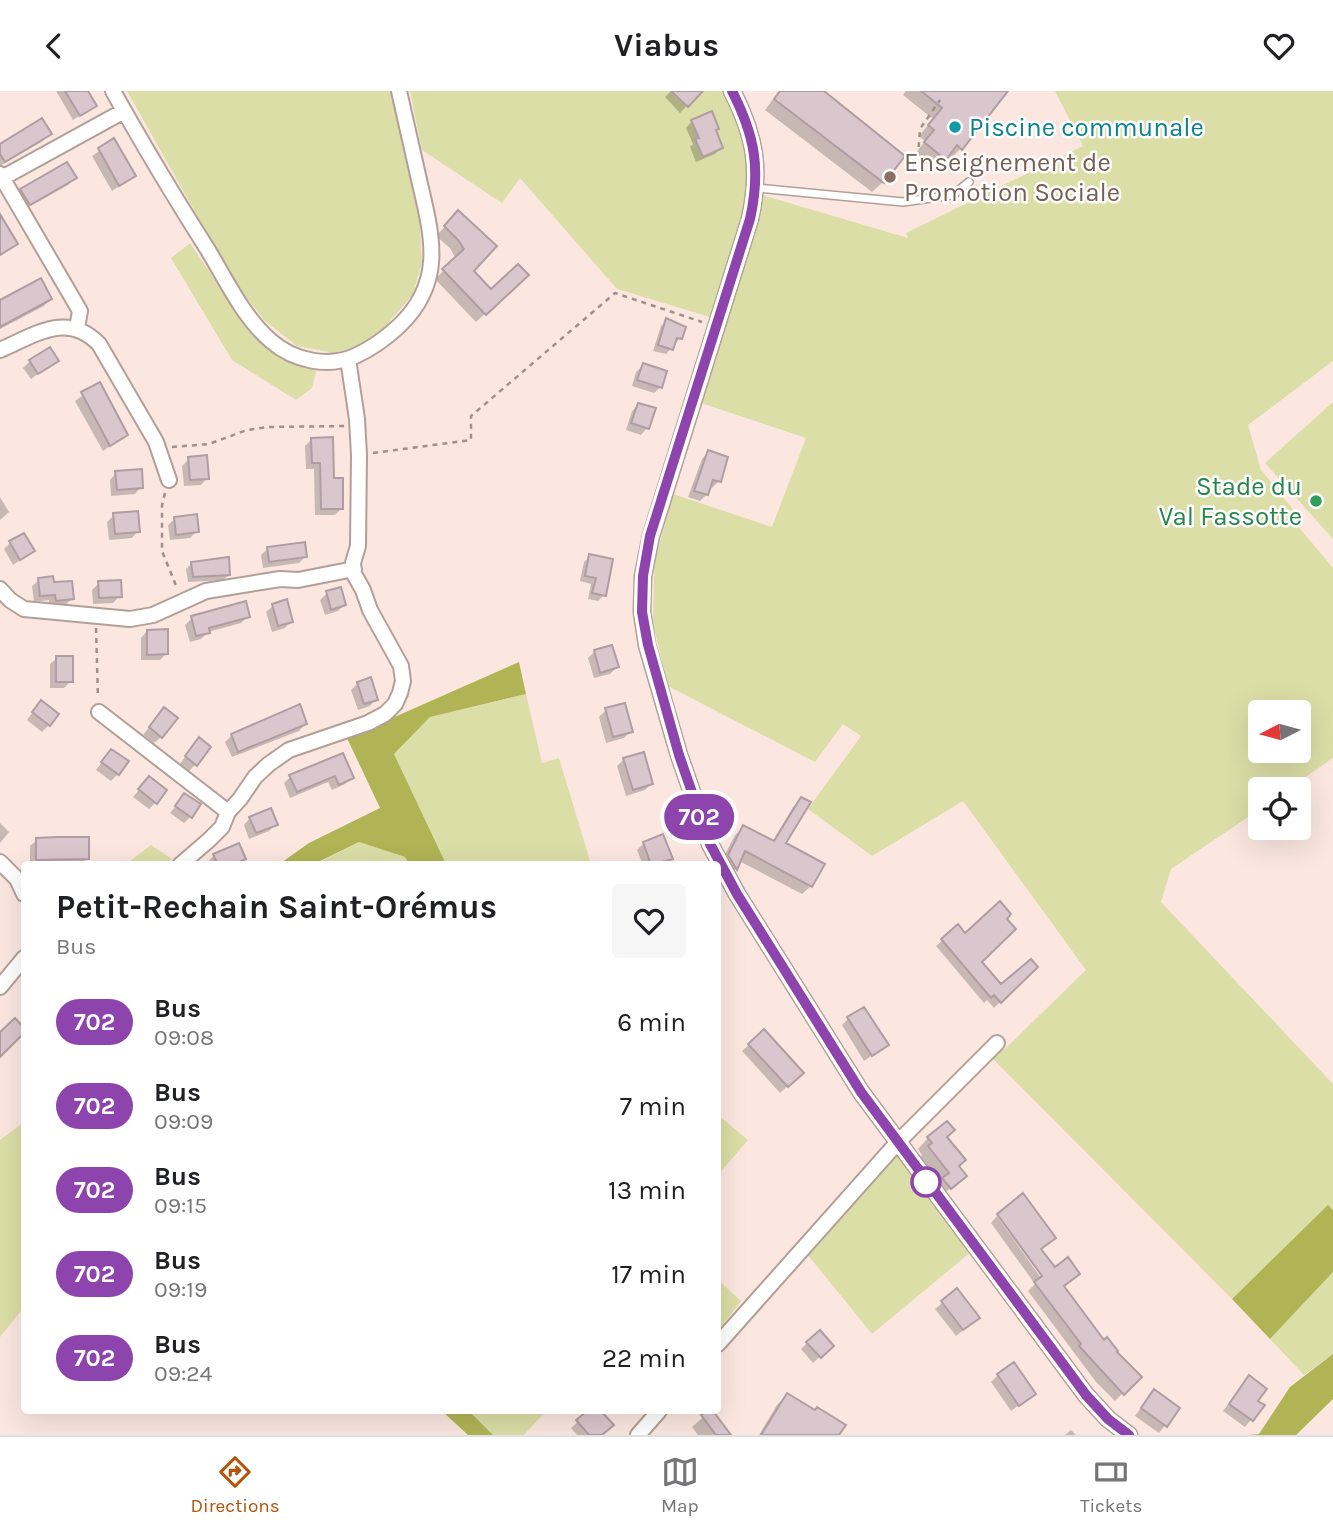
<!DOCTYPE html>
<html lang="en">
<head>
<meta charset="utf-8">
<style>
  body { margin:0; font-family:Karla,sans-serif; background:#f6f6f6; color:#202124; height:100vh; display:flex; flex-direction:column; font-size:26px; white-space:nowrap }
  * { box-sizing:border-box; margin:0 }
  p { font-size:23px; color:#757577 }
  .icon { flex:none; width:38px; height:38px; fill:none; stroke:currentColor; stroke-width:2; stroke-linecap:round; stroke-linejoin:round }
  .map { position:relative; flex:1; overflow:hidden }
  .side { position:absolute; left:21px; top:770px; width:700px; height:553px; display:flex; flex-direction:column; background:#fff; border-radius:7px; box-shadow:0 7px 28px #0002 }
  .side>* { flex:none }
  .badge { padding:0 14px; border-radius:23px; font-size:24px; line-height:46px }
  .needle { width:46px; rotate:264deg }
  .controls { position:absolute; left:1248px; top:609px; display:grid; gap:14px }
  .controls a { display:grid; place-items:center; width:63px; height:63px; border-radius:7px; background:#fff; box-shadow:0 7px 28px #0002; font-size:35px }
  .map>.badge { position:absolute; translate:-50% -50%; box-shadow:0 0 0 4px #fff }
  .round { display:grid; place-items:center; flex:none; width:74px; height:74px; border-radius:7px; background:#f6f6f6 }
  .headline { display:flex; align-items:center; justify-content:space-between; height:119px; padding:0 35px }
  h1 { font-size:33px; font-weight:700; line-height:52px }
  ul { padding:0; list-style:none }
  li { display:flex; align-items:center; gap:21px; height:84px; padding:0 35px }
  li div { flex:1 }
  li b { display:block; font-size:26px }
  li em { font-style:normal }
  li .badge { min-width:77px; font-weight:700; text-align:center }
  header { display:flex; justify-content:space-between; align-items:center; height:91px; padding:0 35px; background:#fff; font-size:32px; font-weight:700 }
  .menu { display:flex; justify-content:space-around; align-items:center; height:98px; border-top:2px solid #e0e0e0; background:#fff; font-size:19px; color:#757577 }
  .menu a { display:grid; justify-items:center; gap:4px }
  .menu .selected { color:#b45309 }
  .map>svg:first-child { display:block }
</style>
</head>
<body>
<header><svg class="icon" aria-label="back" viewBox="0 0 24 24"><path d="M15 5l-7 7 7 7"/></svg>Viabus<svg class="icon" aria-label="heart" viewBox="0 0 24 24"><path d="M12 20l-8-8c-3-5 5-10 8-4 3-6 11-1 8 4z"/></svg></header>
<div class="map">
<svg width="1333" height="1344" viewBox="0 0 1333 1344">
  <rect width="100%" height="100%" fill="#fbe7e0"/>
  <!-- green -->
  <path fill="#dbdea6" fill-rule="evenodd" d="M127,0H390L419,122L422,171L413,203L384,237L361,253L335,262L297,255L265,230L237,195Z
    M410,0H723L747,55L749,100L710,226L617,198L520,87L502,112L422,59Z
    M1055,0H1333V270L1248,334L1261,379L1292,417L1296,433L1333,477V667L1288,698H1260V718L1171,778L1161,811L1333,993V1119L1328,1115L1232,1208L992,967L1008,955L1086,879L963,710L872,765L808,718L861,645L843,633L815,671L668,595L653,533L654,473L673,403L772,436L806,347L701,312L762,104L908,147L906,142L1083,55ZM1260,621H1298V660H1260Z
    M190,152L250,241L282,268L317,278L312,297L296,309L232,269L171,167Z
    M1333,311V448L1265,372Z
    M526,603L542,672L559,667L591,773H446L394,663L430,626Z
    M359,751L405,766L409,773L314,774Z
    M151,754L172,768L165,773H126Z
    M718,1024L748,1049L718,1084Z
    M24,1031V1216L0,1246V1049Z
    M900,1065L972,1160L872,1243L803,1158L890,1066Z
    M1333,1181V1263L1304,1284L1270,1248Z
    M718,1189L741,1210L718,1240Z
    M469,1320H546L524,1344H493Z"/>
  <!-- forest -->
  <path fill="#b1b454" d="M519,571L526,603L430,626L394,663L446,773H409L405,766L359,751L314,773L278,774L309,752L380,717L347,647Z
    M1328,1114L1333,1119V1181L1270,1248L1232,1208Z
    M1333,1263V1308L1296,1344H1249L1259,1343L1290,1296Z
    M442,1320H469L493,1344H468Z"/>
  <!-- shadow -->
  <path fill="#0003" d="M56,0H86L94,15L73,29Z
    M671,0H698L700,1L680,22L665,6Z
    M779,0H821L883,91L872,101L765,19Z
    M906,0H998L961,57L951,68L947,65L934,78L915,63L925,50L919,45L933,28L903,4Z
    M692,30L714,40L721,56L715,63L696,71L690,56L693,53L686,37Z
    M49,43L43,50L0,75V55Z
    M114,50L134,85L112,100L92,65Z
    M74,87L68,94L22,120L15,106L21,100Z
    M458,122L472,180L491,201L526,184L476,231L435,188L456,168L450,157L436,145Z
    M50,208L44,215L0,238V213Z
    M667,229L680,247L666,263L653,260L661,235Z
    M30,270H56L31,288L23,277Z
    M643,274L661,296L654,302L632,295L636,281Z
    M99,293L126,344L103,360L75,310Z
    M638,314L647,337L641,344L626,339L632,320Z
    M312,348L342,417L335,424H315L314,378H306L305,355Z
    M708,361L719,390L712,397L709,396L706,404L700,410L688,406L702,368Z
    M189,368L207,387L201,394L184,395L182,375Z
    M116,382L141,396L135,403L111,405L110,389Z
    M0,406L9,421L0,429Z
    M114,424L138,440L132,447L109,449L107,431Z
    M175,428L197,440L190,447L170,449L168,434Z
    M10,452L33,460L13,474L4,458Z
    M268,457L305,466L299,472L263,477L261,464Z
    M590,465L604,504L598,510L588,508L591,493L580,490L584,471Z
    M192,472L229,484L223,489L188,491L186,478Z
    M39,489L52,493L72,508L65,514L49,515V509L34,511L32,495Z
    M99,492L120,505L113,512L93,513L92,499Z
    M327,502L344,514L338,520L325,524L320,509Z
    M273,515L291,530L285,537L272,541L266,521Z
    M248,525L241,532L208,541L201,548L190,551L185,534L192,527Z
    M147,540L167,562L160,569H141V547Z
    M595,560L617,576L610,583L594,587L588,567Z
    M57,567L71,590L64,597H50V573Z
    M358,592L376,608L370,615L358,619L351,599Z
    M35,618L49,634L42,641L27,629Z
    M606,619L631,640L624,647L606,652L599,626Z
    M158,625L161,646L154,652L143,644Z
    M305,633L299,640L232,666L225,651L232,644Z
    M193,655L196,673L189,680L180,673Z
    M342,664L352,686L345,693L332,699L328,691L290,707L284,692L290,686Z
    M105,667L118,683L111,690L96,679Z
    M624,668L651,693L645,699L626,705L617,675Z
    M143,694L155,712L149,718L133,706Z
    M185,704L191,725L184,732L170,722Z
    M801,708L783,752L811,795L802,803L739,770L735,778L728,786L720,773L735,744L744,736L772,751L793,716Z
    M250,727L276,733L269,740L249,748L244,734Z
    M0,732L9,741L0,752Z
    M37,749L87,767L81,774H30V755Z
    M644,752L671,767L664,774H643L637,759Z
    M214,764L244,768L238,774H209L208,771Z
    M965,844L980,871L1001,896L1036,876L994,917L987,909L984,912L936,855L943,849Z
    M848,928L887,954L864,970L842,934Z
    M763,941L801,982L780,1002L742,960Z
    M946,1046L957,1076L964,1085L939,1107L933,1098L939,1093L919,1067L922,1064L918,1058L928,1047Z
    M999,1123L1054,1147L1040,1159L1055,1178L1078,1183L1063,1196L1103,1251L1139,1286L1115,1310L1096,1291L1028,1200L1035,1193L991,1132L997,1125L1046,1194L1049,1191Z
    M957,1200L971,1233L956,1245L935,1218Z
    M819,1241L831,1255L813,1272L801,1258Z
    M998,1284L1034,1303L1011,1320L991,1291Z
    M1243,1293L1262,1315L1245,1336L1223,1320Z
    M787,1304L837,1344H759L777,1314Z
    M1148,1307L1178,1318L1159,1342L1135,1325Z
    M590,1320H599L611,1334L601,1344H577L571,1337Z
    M710,1320L729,1344H698L692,1336Z
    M1071,1339L1076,1344H1065Z"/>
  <!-- building -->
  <path fill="#dac6cd" stroke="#b09da3" stroke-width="2" d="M65,0H88L97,15L80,25Z
    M671,0H703L688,16Z
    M780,0H824L905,65L884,92L774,8Z
    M921,0H1008L962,59L957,54L946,69L924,51L934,39L928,34L942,17Z
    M712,20L719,38L716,39L723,57L703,66L695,48L699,47L691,29Z
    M42,27L52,43L5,71L0,63V53Z
    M114,47L136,85L119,95L98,57Z
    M67,71L77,87L30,114L20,98Z
    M458,119L497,155L474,180L491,198L518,173L529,184L486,224L442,178L464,158L458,149L444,135Z
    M0,123L18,153L0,164Z
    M41,187L52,208L0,236V209Z
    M666,227L686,236L682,248L677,247L673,259L658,254Z
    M50,256L59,270L38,283L29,269Z
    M643,272L667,280L662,297L637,289Z
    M100,291L128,344L110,355L81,301Z
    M638,312L656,317L649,338L631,332Z
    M333,346L334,387H343V418H321L320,372H312L311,347Z
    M708,359L728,366L721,391L713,389L708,404L694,400Z
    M207,364L209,388L190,389L188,366Z
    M142,378L143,397L117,399L115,380Z
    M138,420L140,441L115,443L113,422Z
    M197,423L199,441L176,444L174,426Z
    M24,442L35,460L20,469L9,450Z
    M305,451L307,466L269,471L267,456Z
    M589,463L613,468L606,505L592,502L596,487L585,485Z
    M229,466L230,484L193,486L191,471Z
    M53,485L54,491L72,490L74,508L56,510L55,504L40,505L38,487Z
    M121,489L122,506L99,507L98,490Z
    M341,496L346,514L331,519L326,500Z
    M287,508L293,531L278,535L272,513Z
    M246,510L250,526L209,537L210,542L196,545L191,525Z
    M168,538V563L147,564V539Z
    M612,554L619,576L600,582L594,559Z
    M56,565H73V591H56Z
    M371,586L378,609L364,613L357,591Z
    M41,609L59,623L50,635L32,621Z
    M625,612L633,641L613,646L605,617Z
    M300,613L307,633L238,661L231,643Z
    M164,616L178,627L162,647L149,636Z
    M199,646L211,656L197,675L185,665Z
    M111,658L129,670L119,684L101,671Z
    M644,661L653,693L633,699L623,667Z
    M343,662L354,687L339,694L335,685L297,701L289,684Z
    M149,685L167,699L157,713L138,698Z
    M184,702L201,713L192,727L175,715Z
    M801,706L811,711L786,752L825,773L812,796L745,760L737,779L728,764L743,734L774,750Z
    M271,717L278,734L256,742L249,726Z
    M663,743L673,768L651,774L643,751Z
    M58,746H89V768L36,769V747Z
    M239,752L246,768L233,774H218L213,763Z
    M1000,810L1011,823L1007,828L1016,838L982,871L1001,893L1031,868L1038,876L1001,912L994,904L991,907L941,848L958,833L965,842Z
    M864,916L889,954L872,965L847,926Z
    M15,927L24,937V942L0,966V941Z
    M764,938L804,982L788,996L748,953Z
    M947,1030L955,1039L947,1046L966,1069L959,1075L967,1085L951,1098L942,1087L949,1082L928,1055L932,1052L927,1046Z
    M1023,1102L1056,1147L1041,1158L1055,1176L1068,1166L1080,1183L1064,1195L1104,1249L1107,1246L1118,1260L1117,1261L1142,1286L1124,1304L1079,1255L1081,1253L1034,1191L1042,1185L997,1123Z
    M957,1197L980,1227L963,1239L941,1210Z
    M820,1239L834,1255L821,1267L806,1251Z
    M1014,1271L1036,1303L1019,1315L997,1283Z
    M1249,1284L1267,1298L1258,1310L1265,1314L1253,1330L1229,1313Z
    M1154,1298L1180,1317L1167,1336L1141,1317Z
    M787,1302L815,1319L817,1316L846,1334L839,1344H761Z
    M587,1320H601L614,1334L602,1344H589L576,1329Z
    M707,1320H713L731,1344H716L701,1324Z"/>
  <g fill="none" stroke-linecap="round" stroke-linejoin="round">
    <defs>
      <path id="service" d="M756,97L903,111L953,104L969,91"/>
      <path id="minor" d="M113,0C143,54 175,107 208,159C226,189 244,227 271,250C294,270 328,277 355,265C373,257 385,248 399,235C444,192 433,148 420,93C413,62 406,31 399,0
        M0,83L80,220L77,237
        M2,87L124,20
        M0,259C35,244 67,220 99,253L156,351L169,389
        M0,498L10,509L24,518L130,528L153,524L206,500L280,488L298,489L354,478
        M99,621L228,721
        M0,771L17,788L24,803
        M180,774L209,749L222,736L228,721L240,708L255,686L269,673L289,659L368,632L385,623L395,613L400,602L403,590L401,575L370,519L363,499L354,483L353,472L358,455L359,364L357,328L348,268
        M0,896L24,867
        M718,1253L897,1052L997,952
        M638,1344L659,1320"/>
      <path id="tertiary" d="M732,0C755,45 761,78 750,128L651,445L643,485L642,521L647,554L679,664L710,753L737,803L861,1001L1086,1304L1108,1328L1129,1344"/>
    </defs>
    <!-- service casing -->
    <use href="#service" stroke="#b29f98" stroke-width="10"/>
    <!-- minor casing -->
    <use href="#minor" stroke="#b29f98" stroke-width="18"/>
    <!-- tertiary casing -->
    <use href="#tertiary" stroke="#b29f98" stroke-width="19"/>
    <!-- path -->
    <path stroke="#9e908b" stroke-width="2.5" stroke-dasharray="5 5" stroke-linecap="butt" d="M918,66L920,38L940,9
      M172,356L209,353L247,339L268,336L345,335
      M373,362L471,349V325L615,202L702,231
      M165,402L162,414V460L177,497
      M96,537L98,607"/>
    <!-- service -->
    <use href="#service" stroke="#fff" stroke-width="7"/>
    <!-- minor -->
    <use href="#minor" stroke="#fff" stroke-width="14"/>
    <!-- tertiary -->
    <use href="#tertiary" stroke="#fff" stroke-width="16"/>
  </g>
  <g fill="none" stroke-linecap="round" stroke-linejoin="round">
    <defs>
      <path id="line" d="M732,0C755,45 761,78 750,128L650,445L643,485L642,521L648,554L679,664L710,753L737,803L861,1001L1086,1304L1108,1328L1129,1344"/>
    </defs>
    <!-- line casing -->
    <use href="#line" stroke="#fff" stroke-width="16"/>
    <!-- line -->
    <use href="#line" stroke="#8e44ad" stroke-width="10"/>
  </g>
  <!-- markers -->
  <circle fill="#0f9aa8" stroke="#fff" stroke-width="2.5" cx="955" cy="36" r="7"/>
  <circle fill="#8d6e63" stroke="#fff" stroke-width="2.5" cx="890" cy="86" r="7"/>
  <circle fill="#2e9e5b" stroke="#fff" stroke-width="2.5" cx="1316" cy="410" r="7"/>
  <circle fill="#fff" stroke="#8e44ad" stroke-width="3.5" cx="926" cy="1091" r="14"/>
  <g text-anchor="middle" stroke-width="5" stroke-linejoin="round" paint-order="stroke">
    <!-- culture labels -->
    <g font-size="26" fill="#0d838f" stroke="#fff" text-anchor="start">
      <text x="969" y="45">Piscine communale</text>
    </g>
    <!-- education labels -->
    <g font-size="26" fill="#785e54" stroke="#fff" text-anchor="start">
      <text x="904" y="80">Enseignement de<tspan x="904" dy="30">Promotion Sociale</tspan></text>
    </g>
    <!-- leisure labels -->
    <g font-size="26" fill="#27864d" stroke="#fff" text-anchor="end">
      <text x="1302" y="404">Stade du<tspan x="1302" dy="30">Val Fassotte</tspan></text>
    </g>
  </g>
</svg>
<div class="controls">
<a><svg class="needle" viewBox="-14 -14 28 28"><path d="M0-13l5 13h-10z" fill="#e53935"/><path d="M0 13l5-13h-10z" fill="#757577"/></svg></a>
<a><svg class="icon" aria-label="locate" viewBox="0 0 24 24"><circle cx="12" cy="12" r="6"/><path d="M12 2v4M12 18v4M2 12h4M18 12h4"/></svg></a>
</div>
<b class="badge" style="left:699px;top:726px;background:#8e44ad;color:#fff">702</b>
<section class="side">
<div class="headline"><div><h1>Petit-Rechain Saint-Orémus</h1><p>Bus</p></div><a class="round"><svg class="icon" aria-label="heart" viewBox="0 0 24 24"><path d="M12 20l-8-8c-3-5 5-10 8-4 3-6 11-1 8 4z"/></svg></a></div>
<ul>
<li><span class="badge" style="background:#8e44ad;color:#fff">702</span><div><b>Bus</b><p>09:08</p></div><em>6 min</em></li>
<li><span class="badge" style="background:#8e44ad;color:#fff">702</span><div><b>Bus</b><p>09:09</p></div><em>7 min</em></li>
<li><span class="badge" style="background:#8e44ad;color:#fff">702</span><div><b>Bus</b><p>09:15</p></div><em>13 min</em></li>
<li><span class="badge" style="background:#8e44ad;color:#fff">702</span><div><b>Bus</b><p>09:19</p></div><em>17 min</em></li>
<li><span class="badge" style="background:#8e44ad;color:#fff">702</span><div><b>Bus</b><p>09:24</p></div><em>22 min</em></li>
</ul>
</section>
</div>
<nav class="menu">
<a class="selected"><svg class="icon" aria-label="directions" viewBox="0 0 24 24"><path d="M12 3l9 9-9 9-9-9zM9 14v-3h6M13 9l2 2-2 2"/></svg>Directions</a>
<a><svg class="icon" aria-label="map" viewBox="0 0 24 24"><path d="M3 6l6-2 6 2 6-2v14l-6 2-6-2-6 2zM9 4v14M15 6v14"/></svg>Map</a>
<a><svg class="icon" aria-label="tickets" viewBox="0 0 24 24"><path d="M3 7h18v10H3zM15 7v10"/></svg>Tickets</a>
</nav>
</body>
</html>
